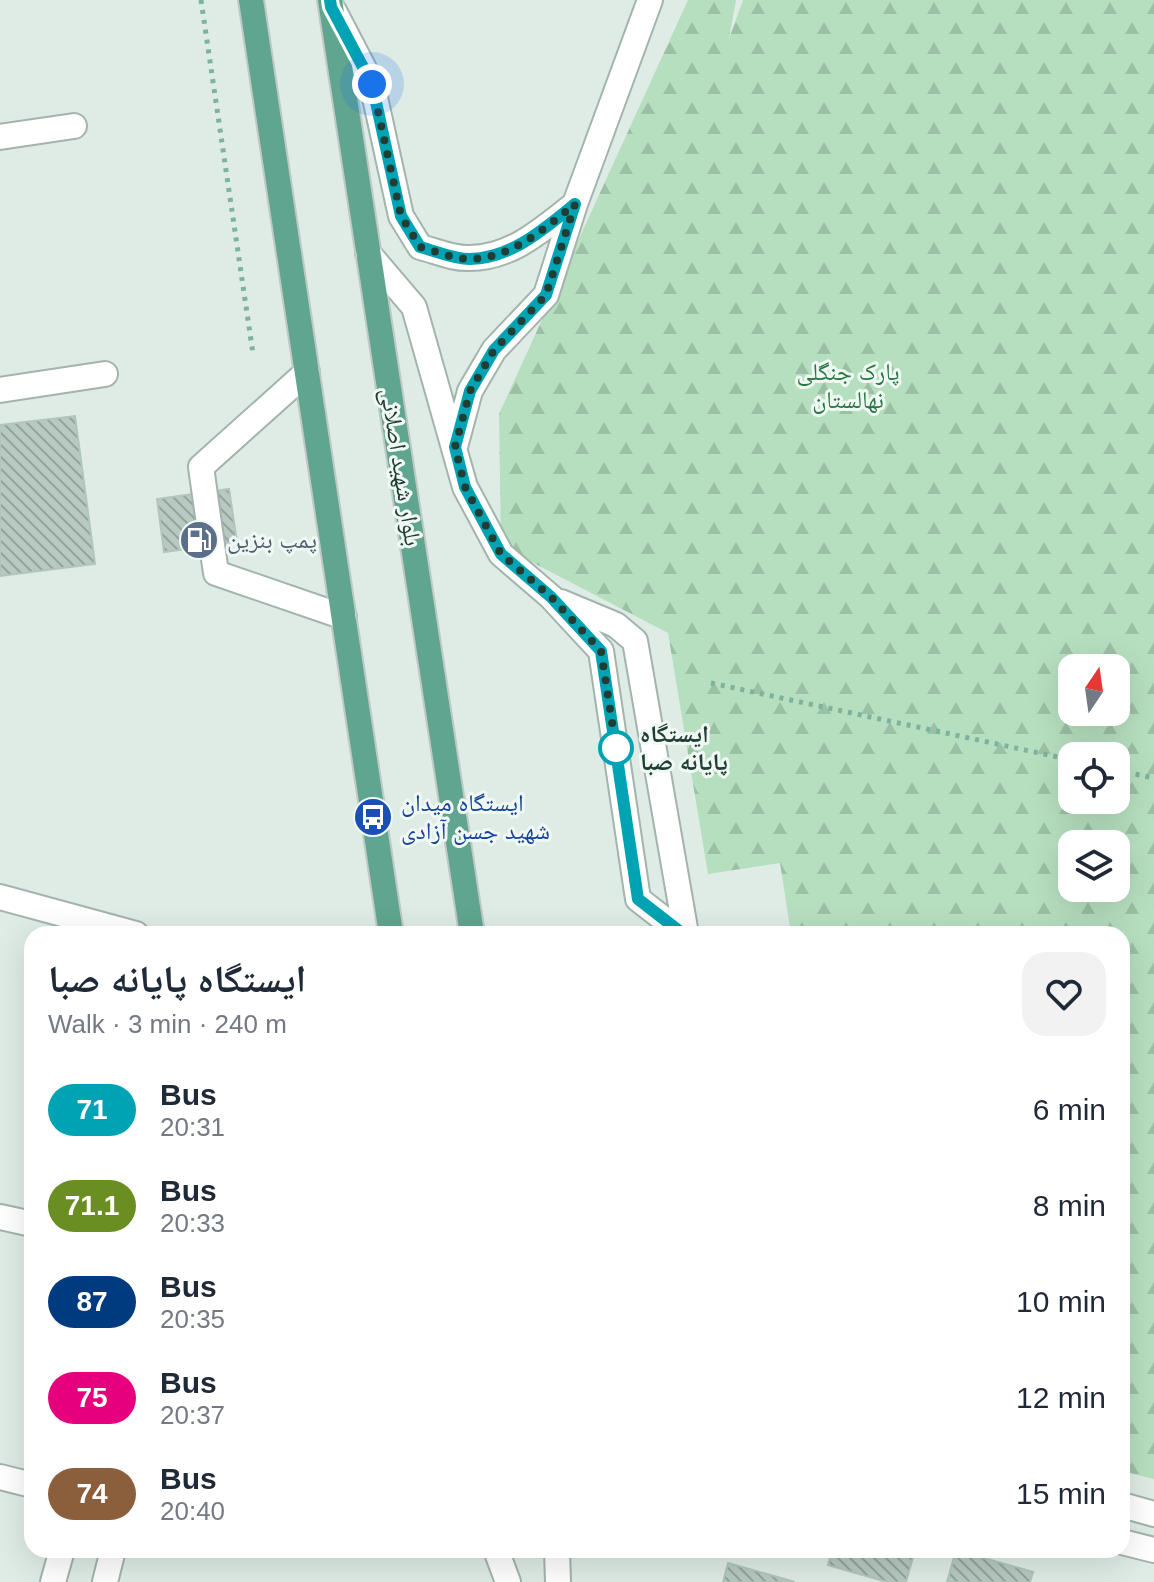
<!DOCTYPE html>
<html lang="en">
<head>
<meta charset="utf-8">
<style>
  body { margin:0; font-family:Helvetica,"Noto Naskh Arabic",sans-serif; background:#f2f2f3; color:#1f2937; height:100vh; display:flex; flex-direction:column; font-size:30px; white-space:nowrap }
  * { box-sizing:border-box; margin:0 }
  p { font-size:26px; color:#747a83 }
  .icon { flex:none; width:44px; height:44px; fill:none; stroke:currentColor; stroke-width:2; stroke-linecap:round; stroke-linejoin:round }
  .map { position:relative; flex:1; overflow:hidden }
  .drawer { position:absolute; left:24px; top:926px; width:1106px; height:632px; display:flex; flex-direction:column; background:#fff; border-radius:24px; box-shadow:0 8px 32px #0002 }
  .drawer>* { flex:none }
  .badge { padding:0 16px; border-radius:26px; font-size:28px; line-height:52px }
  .needle { width:52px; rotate:13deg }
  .buttons { position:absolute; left:1058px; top:654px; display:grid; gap:16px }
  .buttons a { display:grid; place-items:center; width:72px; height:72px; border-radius:16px; background:#fff; box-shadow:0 8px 32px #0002; font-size:40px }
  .you { position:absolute; width:40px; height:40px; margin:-20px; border:6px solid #fff; border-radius:50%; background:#1a73e8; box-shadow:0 0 0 12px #1a73e833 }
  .map>.badge { position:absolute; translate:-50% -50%; box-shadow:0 0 0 4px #fff }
  .round { display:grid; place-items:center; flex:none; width:84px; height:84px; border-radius:24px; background:#f2f2f3 }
  .summary { display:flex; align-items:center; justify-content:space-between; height:136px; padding:0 24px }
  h1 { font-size:38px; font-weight:800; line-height:60px }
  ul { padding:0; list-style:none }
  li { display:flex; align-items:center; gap:24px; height:96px; padding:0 24px }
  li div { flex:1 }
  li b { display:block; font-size:30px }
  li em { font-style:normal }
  li .badge { min-width:88px; font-weight:700; text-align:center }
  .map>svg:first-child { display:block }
</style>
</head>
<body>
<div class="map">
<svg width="1154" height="1582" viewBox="0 0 1154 1582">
  <defs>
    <pattern id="forest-firs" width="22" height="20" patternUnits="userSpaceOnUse" patternTransform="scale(2)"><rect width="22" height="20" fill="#b6dfbf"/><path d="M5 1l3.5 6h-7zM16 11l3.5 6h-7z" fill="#9cc0a5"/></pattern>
    <pattern id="building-back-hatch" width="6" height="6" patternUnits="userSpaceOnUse" patternTransform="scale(2)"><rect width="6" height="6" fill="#b7c9c1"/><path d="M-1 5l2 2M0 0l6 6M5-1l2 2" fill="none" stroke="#94a49d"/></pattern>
  </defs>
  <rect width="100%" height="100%" fill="#dfece5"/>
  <!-- forest -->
  <path fill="url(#forest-firs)" fill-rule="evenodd" d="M688,0H736L729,39L743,0H1154V1479L1122,1471V934H791L780,863L708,874L668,633L501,546L499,414ZM1072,668H1116V712H1072ZM1072,756H1116V800H1072ZM1072,844H1116V888H1072Z"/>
  <!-- building -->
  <path fill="url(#building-back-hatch)" stroke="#b1c6bc" stroke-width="2" d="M75,416L95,564L0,576V425Z
    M229,489L237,542L164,552L157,499Z
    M832,1550H915L906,1582H887L828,1565Z
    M956,1550L1033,1572L1030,1582H947Z
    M728,1563L795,1582H723Z"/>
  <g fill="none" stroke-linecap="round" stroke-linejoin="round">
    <defs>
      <path id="minor" d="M334,11L372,84L401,216L420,247C436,251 453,259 470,258C512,258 544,228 575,204
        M0,137L74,126
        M368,253L414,307L465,487L501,554L551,597L601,651L638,899L683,934
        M307,372L201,467L216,573L344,617
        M0,390L105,374
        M455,447L470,391L494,350L546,295L575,204L650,0
        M561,602L616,625L635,641L686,934
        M0,897L136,934
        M0,1217L32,1224
        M0,1477L32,1485
        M1122,1505L1154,1514
        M1122,1542L1154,1550
        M496,1550L508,1582
        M557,1550L558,1582
        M53,1582L62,1550
        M105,1582L113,1550"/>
      <path id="major" d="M251,0L391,934
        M330,0L472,934"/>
    </defs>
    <!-- minor casing -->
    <use href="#minor" stroke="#a2b4ac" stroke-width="28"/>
    <!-- major casing -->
    <use href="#major" stroke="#c0c9c6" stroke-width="28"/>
    <!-- path -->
    <path stroke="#7db29e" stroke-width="5" stroke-dasharray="4 6" stroke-linecap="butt" d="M201,0L253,354
      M711,683L1072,760
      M1116,770L1154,778"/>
    <!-- minor -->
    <use href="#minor" stroke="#fff" stroke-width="24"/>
    <!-- major -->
    <use href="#major" stroke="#60a58f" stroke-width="24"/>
  </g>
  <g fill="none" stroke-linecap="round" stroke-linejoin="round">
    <defs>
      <path id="line" d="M330,0L331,7L372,84L401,216L420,247C436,251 453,259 470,259C512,258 544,229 575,204L546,295L494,350L470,391L455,447L465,487L501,554L551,597L601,651L638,899L683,934"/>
    </defs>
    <!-- line casing -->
    <use href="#line" stroke="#fff" stroke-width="18"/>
    <!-- line -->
    <use href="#line" stroke="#00a3b4" stroke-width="12"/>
    <!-- walk -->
    <path stroke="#1f3d33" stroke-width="8" stroke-dasharray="0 14.4" d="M372,84L401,216L420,247C436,251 453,259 470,259C512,258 544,229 575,204L546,295L494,350L470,391L455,447L465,487L501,554L551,597L601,651L616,748"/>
  </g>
  <!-- icons -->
  <defs>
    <symbol id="fuel-disc" viewBox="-11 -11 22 22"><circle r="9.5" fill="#5c6f8a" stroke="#f0f8f3"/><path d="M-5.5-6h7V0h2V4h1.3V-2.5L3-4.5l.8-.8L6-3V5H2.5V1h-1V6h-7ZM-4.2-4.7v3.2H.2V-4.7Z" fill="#fff"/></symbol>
    <symbol id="bus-disc" viewBox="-11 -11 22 22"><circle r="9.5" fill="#1a4fb4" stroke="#f0f8f3"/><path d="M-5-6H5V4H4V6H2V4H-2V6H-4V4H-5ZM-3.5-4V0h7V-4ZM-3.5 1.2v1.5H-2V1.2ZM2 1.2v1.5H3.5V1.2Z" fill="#fff"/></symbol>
  </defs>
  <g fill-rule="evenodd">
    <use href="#fuel-disc" x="177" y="518" width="44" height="44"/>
    <use href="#bus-disc" x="351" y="795" width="44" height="44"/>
  </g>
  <!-- markers -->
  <circle fill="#fff" stroke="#00a3b4" stroke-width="4" cx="616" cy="748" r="16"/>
  <g text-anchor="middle" stroke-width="6" stroke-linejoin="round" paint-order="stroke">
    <!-- park labels -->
    <g font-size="24" fill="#267741" stroke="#f0f8f3">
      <text x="848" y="380">پارک جنگلی<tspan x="848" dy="28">نهالستان</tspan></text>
    </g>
    <!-- street labels -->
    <g font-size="24" fill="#1f3d33" stroke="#f0f8f3">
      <text transform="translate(401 467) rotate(81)" y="8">بلوار شهید اصلانی</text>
    </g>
    <!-- service labels -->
    <g font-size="24" fill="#4e5e75" stroke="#f0f8f3" text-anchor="start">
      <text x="227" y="548">پمپ بنزین</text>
    </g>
    <!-- stop labels -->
    <g font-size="24" font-weight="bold" fill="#1f3d33" stroke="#f0f8f3" text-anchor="start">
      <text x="640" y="742">ایستگاه<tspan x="640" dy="28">پایانه صبا</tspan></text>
    </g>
    <!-- transit labels -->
    <g font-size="24" fill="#164399" stroke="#f0f8f3" text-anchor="start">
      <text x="401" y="811">ایستگاه میدان<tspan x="401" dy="28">شهید جسن آزادی</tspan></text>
    </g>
  </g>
</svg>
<div class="buttons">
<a><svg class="needle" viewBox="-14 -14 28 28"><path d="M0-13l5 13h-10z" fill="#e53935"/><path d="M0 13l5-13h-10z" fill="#747a83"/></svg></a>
<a><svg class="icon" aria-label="locate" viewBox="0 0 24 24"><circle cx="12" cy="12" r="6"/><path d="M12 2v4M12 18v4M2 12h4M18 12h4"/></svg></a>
<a><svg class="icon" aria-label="layers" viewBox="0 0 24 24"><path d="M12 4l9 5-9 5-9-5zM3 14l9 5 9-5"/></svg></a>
</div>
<div class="you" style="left:372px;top:84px"></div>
<section class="drawer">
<div class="summary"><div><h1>ایستگاه پایانه صبا</h1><p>Walk · 3 min · 240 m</p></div><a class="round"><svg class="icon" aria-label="heart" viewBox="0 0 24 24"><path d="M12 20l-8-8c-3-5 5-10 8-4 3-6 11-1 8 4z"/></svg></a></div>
<ul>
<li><span class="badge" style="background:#00a3b4;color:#fff">71</span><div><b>Bus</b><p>20:31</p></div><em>6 min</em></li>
<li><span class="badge" style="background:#6b8e23;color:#fff">71.1</span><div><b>Bus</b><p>20:33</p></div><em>8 min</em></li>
<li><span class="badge" style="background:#003b80;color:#fff">87</span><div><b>Bus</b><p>20:35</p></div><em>10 min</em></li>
<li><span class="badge" style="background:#e6007e;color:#fff">75</span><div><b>Bus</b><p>20:37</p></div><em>12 min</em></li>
<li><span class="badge" style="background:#8b5e3c;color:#fff">74</span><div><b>Bus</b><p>20:40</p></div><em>15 min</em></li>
</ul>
</section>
</div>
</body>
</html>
